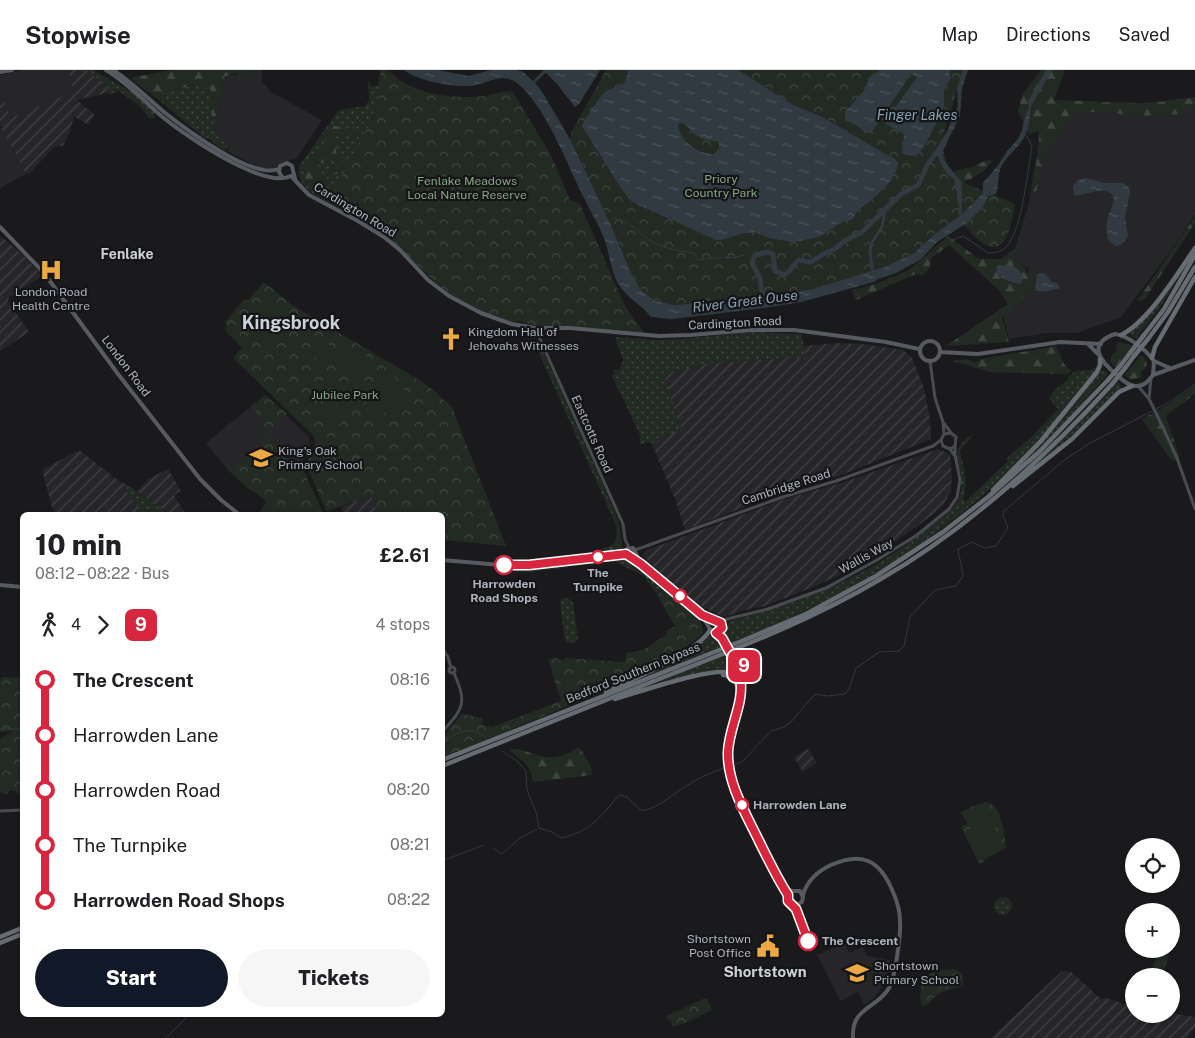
<!DOCTYPE html>
<html lang="en">
<head>
<meta charset="utf-8">
<style>
  body { margin:0; font-family:"Public Sans",sans-serif; background:#f6f6f6; color:#202124; height:100vh; display:flex; flex-direction:column; font-size:19px; white-space:nowrap }
  * { box-sizing:border-box; margin:0 }
  p { font-size:16px; color:#757577 }
  .icon { flex:none; width:28px; height:28px; fill:none; stroke:currentColor; stroke-width:2; stroke-linecap:round; stroke-linejoin:round }
  .map { position:relative; flex:1; overflow:hidden }
  .drawer { position:absolute; left:20px; top:442px; width:425px; height:505px; display:flex; flex-direction:column; background:#fff; border-radius:8px; box-shadow:0 1px 4px #0004 }
  .drawer>* { flex:none }
  .badge { padding:0 10px; border-radius:8px; font-size:18px; line-height:32px }
  .fabs { position:absolute; left:1125px; top:768px; display:grid; gap:10px }
  .fabs a { display:grid; place-items:center; width:55px; height:55px; border-radius:50%; background:#fff; box-shadow:0 1px 4px #0004; font-size:25px }
  .map>.badge { position:absolute; translate:-50% -50%; box-shadow:0 0 0 2px #fff }
  .legs { display:flex; align-items:center; gap:8px; height:55px; padding:0 15px; font-size:16px }
  .legs p { margin-inline-start:auto }
  .headline { display:flex; align-items:center; justify-content:space-between; height:85px; padding:0 15px }
  h1 { font-size:28px; font-weight:800; line-height:38px }
  .action { display:flex; gap:10px; margin-top:auto; padding:10px 15px }
  .action a { flex:1; height:58px; border-radius:30px; background:#111827; color:#fff; font-size:20px; font-weight:800; line-height:58px; text-align:center }
  .action a+a { background:#f6f6f6; color:#202124 }
  ul { padding:0 15px; list-style:none }
  li { display:flex; align-items:center; gap:18px; height:55px; font-size:19px }
  li i { display:grid; place-items:center; width:8px; height:100%; margin:0 6px; background:currentColor }
  li i::after { content:''; width:12px; height:12px; margin:-6px; border:4px solid; border-radius:50%; background:#fff }
  li p { margin-inline-start:auto }
  li:first-child i { background:linear-gradient(#0000 50%,currentColor 0) }
  li:last-child i { background:linear-gradient(currentColor 50%,#0000 0) }
  header { display:flex; align-items:center; gap:30px; box-sizing:border-box; height:70px; padding:0 25px; background:#fff; border-bottom:1px solid #e0e0e0 }
  header strong { font-size:24px }
  nav { display:flex; gap:28px; margin-inline-start:auto; font-size:18px }
  .map>svg:first-child { display:block }
</style>
</head>
<body>
<header>
<strong>Stopwise</strong>
<nav><a>Map</a><a>Directions</a><a>Saved</a></nav>
</header>
<div class="map">
<svg width="1195" height="968" viewBox="0 0 1195 968">
  <defs>
    <pattern id="industrial-furrows" width="10" height="10" patternUnits="userSpaceOnUse" patternTransform="scale(1.25)"><rect width="10" height="10" fill="#262629"/><path d="M-1 1l2-2M0 10L10 0M9 11l2-2" fill="none" stroke="#434346"/></pattern>
    <pattern id="grass-dots" width="8" height="8" patternUnits="userSpaceOnUse" patternTransform="scale(1.25)"><rect width="8" height="8" fill="#222a23"/><path d="M2 2h.1M6 6h.1" fill="none" stroke="#3f4641" stroke-width="1.8" stroke-linecap="round"/></pattern>
    <pattern id="forest-firs" width="22" height="20" patternUnits="userSpaceOnUse" patternTransform="scale(1.25)"><rect width="22" height="20" fill="#222a23"/><path d="M5 1l3.5 6h-7zM16 11l3.5 6h-7z" fill="#3f4641"/></pattern>
    <pattern id="park-crowns" width="20" height="18" patternUnits="userSpaceOnUse" patternTransform="scale(1.25)"><rect width="20" height="18" fill="#222a23"/><path d="M2 6a3 3 0 1 1 6 0M12 15a3 3 0 1 1 6 0" fill="none" stroke="#3f4641"/></pattern>
    <pattern id="water-ripples" width="26" height="14" patternUnits="userSpaceOnUse" patternTransform="scale(1.25)"><rect width="26" height="14" fill="#303a40"/><path d="M2 4q2-2 4 0t4 0M15 11q2-2 4 0t4 0" fill="none" stroke="#4b545a"/></pattern>
  </defs>
  <rect width="100%" height="100%" fill="#1a1a1c"/>
  <!-- built -->
  <path fill="#262629" d="M21,0H69L74,22L10,48L3,30H0V5Z
    M259,0H262V13L267,16L269,21L322,50L296,89L289,90L279,94L274,99L259,98L227,81L230,75L222,70L215,62L224,7Z
    M1195,27V144L1180,168L1121,247L1077,263H1047L1009,269L1003,245L1030,221L1028,197L1011,191L1029,133L1035,93L1055,30L1144,33Z
    M2,58L26,104L0,118V59Z
    M265,325L310,368L308,383L300,393L323,443L318,445H259L266,431L248,418L227,399L206,373Z
    M842,868L849,883L863,877L867,886L890,890L887,906L888,907L884,914L874,928L864,935L858,922L840,931L817,885L843,874L841,869Z"/>
  <!-- industrial -->
  <path fill="url(#industrial-furrows)" d="M69,0H86L108,16L107,23L77,30L95,45L88,55L74,46L70,61L63,76L54,77L30,103L26,104L0,55V30H3L11,48L73,22Z
    M1,166L26,188L42,206L9,227L8,232L29,262L0,281V167Z
    M838,273L863,274L903,280L912,288L924,318L930,349L931,369L839,406L778,424L685,460L676,431L651,372L681,359L663,305L709,293L805,287L804,276Z
    M938,379L950,384L952,406L951,421L943,436L915,458L867,491L818,515L768,535L758,538L756,537L723,547L699,535L666,508L642,485L647,480L785,429L841,413Z
    M79,380L119,411L128,415L126,420L141,445H54L42,400Z
    M168,399L181,421L174,425L186,445H160L164,441L137,421L148,409Z
    M372,426L377,445H344L341,437Z
    M808,679L817,693L803,702L794,687Z
    M1062,901L1071,902L1101,929L1106,928L1134,937V944L1171,943L1195,947V957L1187,968H991Z"/>
  <!-- grass -->
  <path fill="url(#grass-dots)" d="M86,0H93L134,23L155,42V47L152,49L148,47L140,36L119,21L110,24L107,23L108,16Z
    M368,10L372,17L378,15L380,23L365,69L334,136C318,126 296,119 299,96L339,40L364,36L369,31Z
    M200,14L212,21L211,49L216,55L215,62L222,70L229,75L225,81L214,74L210,68H204L158,29L163,22Z
    M1192,185L1193,186L1160,237L1136,269L1129,264L1149,244Z
    M752,262L802,264L805,287L709,293L664,305L681,360L651,372L640,374V365L612,306L615,304L613,300H619L623,291L615,267L657,270L682,269Z
    M539,272L615,442L611,444L535,274Z
    M1095,297L1097,298L1095,302C1072,331 1050,360 1024,386C942,471 840,531 729,574C724,565 722,559 730,551C803,531 867,508 926,459C936,451 949,443 957,431C970,410 948,388 962,373C965,369 970,367 974,364L960,380C963,397 969,411 963,429L966,431L1008,391L1007,388L1031,367L1058,339L1049,328L1057,318L1068,310L1069,306L1075,301L1091,300Z
    M1104,300L1108,304L1065,352L1012,405L1069,341L1100,301Z
    M1116,311L1120,314L1122,319L1051,384L1033,398L1074,358Z
    M128,415L164,441L160,445H141L126,420Z
    M592,489H619L626,491L664,517L656,524L644,506L616,492L611,491L576,496L572,494L574,491Z
    M566,492L569,494L568,497L563,498L531,502L515,501V497Z
    M563,528H567L573,532L578,569L576,572L568,573L565,570L560,532Z
    M710,566L714,567L722,576L632,613L631,612L683,584Z
    M727,585L730,593L726,599L689,606L639,620Z
    M994 836a9 9 0 1 1 18 0a9 9 0 1 1-18 0Z"/>
  <!-- forest -->
  <path fill="url(#forest-firs)" d="M174,0H259L253,1L246,7L236,3L224,7L216,55L211,49L212,21L200,14L163,22L158,29L132,10L133,7Z
    M1041,0H1065L1054,30L1143,34L1195,28V39H1186L1184,44C1166,44 1126,49 1111,41L1077,43L1069,49L1044,84L1036,122H1033L1039,68L1038,61L1029,64L1018,42L1022,25Z
    M329,55L361,61L359,67L333,61L337,86L350,81L339,103L334,88L319,93L322,104L336,100L339,103L325,108L322,116H315L305,109C305,92 312,94 320,82C326,74 327,64 329,55Z
    M987,90H990L992,92C984,102 974,108 962,113L954,101L972,97Z
    M1195,147V153L1145,229L1137,231Z
    M948,166L979,189H1001L1018,176L1014,191L1025,197L1027,203L1033,206V219L1002,247L1009,272L946,276L1008,234L1000,221L949,175L931,188L929,199L923,205L916,204L856,230L852,220L876,214L909,200Z
    M1117,272L1132,275L1130,280L1115,298L1110,290L1113,283L1117,282L1116,276Z
    M1056,276L1064,294L1071,301L1067,304L990,302L953,291L967,289L975,293L981,289Z
    M1141,285C1148,290 1149,297 1141,302V308L1131,309L1124,306Z
    M1195,315V324L1168,344L1166,347L1180,388L1172,391L1142,349L1171,333Z
    M615,442L620,456L622,478L617,481L600,482V479L613,475C619,465 617,456 611,444Z
    M578,677C585,685 592,694 592,705L533,712C531,696 522,690 509,680C517,678 520,679 528,682C549,690 560,690 578,677Z"/>
  <!-- park -->
  <path fill="url(#park-crowns)" d="M381,0H388C409,22 443,28 473,27C484,27 497,23 508,21L513,22L551,85L570,130L580,134L625,236L644,263L537,256L518,251L515,252L500,249L480,241L449,224L437,214L388,168L356,147L334,136L332,125L372,49L380,23L378,15Z
    M606,0H963L941,73L948,96L965,113L1015,134C1012,153 1006,192 980,171C972,165 965,156 958,148L936,163L920,178L907,187L887,196L813,219L759,228L709,233L675,235L655,231L640,219L630,201L611,155L570,69L572,61Z
    M264,212L292,235L426,314L452,337L506,476L443,470L442,445H377L372,426L326,441L309,401L312,396L308,391L315,375L314,366L233,288L242,278L225,260L227,255L225,252L243,230L249,229Z
    M265,325L287,344L266,362L289,392L300,393L323,443L318,445H259L266,431L248,418L227,399L248,387L265,370L259,363L263,351L251,336Z
    M665,518C678,529 705,544 703,564C673,589 636,606 601,621C549,645 495,666 443,687L442,667L462,644L483,648L482,655L492,657L561,631L548,589L558,588V590L564,591V588L625,592L626,583L643,580L667,564L666,561L675,556L657,525Z
    M3,607L22,608V728H20L21,724L11,720L7,724L0,722V669L14,660L0,662V609Z
    M984,732C1003,733 1004,763 1006,778L985,789L980,795L961,757L968,753L960,742Z
    M1158,879H1171L1162,906H1151Z
    M955,899C964,902 963,907 963,916C955,919 946,919 939,924C932,928 931,933 923,937C920,931 920,927 921,921C921,902 939,900 955,899Z
    M704,929H707L712,940L687,952L672,957L671,950H668L666,946Z"/>
  <!-- garden -->
  <path fill="#222a23" d="M247 253a19 19 0 1 1 38 0a19 19 0 1 1-38 0Z
    M321,269L333,277L322,292L311,284Z
    M344,273L375,292L362,313L331,294Z
    M394,306L408,326L379,347L364,328Z
    M341,313L360,327L338,357L319,343Z
    M984,735L1005,778L985,788L964,745Z"/>
  <!-- water -->
  <path fill="url(#water-ripples)" fill-rule="evenodd" d="M404,0H438L468,6L491,0H516L523,2L533,11L541,20L570,69L611,155L630,201L640,219L655,231L675,235L765,227L813,219L887,196L914,183L936,163L961,145L980,126L983,122V113L999,94L1007,81L1018,69L1022,61L1024,50L1032,28C1030,39 1030,57 1025,66C1019,77 1007,86 1001,97C997,106 1000,114 996,124L988,126L983,137L967,153L937,172L920,190L896,203L878,209L874,212L801,232L764,238L672,249L651,247C642,235 627,228 619,215C610,201 610,183 604,168C598,153 589,139 582,124C566,92 545,35 517,13C501,1 486,15 470,16C453,17 417,11 404,0Z
    M543,0H600L579,34L575,37L557,14Z
    M628,0H738L793,35L822,47L896,90L898,93C897,108 881,122 870,131C863,137 856,140 853,149L838,154L833,158L818,167L800,171L791,172L769,168L756,162L740,164L722,170H716L632,132L623,121L583,58L582,55C588,45 595,34 602,25C614,12 625,24 628,0ZM681,53C688,55 689,59 694,64C701,69 711,71 719,72V78L714,84C699,85 678,70 678,54Z
    M880,0H951L949,4L951,7L944,21V38L924,77L917,85L910,86L902,83L904,64L884,53L917,7L911,4L871,63L864,62L859,57L845,50V42L867,17L868,8Z
    M963,0H968L962,18L960,46L948,70L943,81V87L945,92L962,113L961,126H959L955,118V110C944,103 940,93 936,80L948,59L958,36L957,18Z
    M1086,108L1105,113H1122L1128,116L1130,122L1125,148L1128,167L1121,175L1115,176L1108,170C1107,163 1106,157 1107,150C1109,141 1122,124 1105,121C1094,119 1084,126 1074,125L1073,116L1078,110Z
    M998,195C1011,195 1027,198 1021,214C1011,212 998,210 996,198Z
    M1042,203L1046,204L1051,212L1057,213L1060,218C1051,221 1043,223 1035,220L1037,204Z"/>
  <g fill="none" stroke-linecap="round" stroke-linejoin="round">
    <!-- stream -->
    <path stroke="#303a40" stroke-width="1" d="M613,148C628,150 637,161 649,170C663,179 679,181 694,183L698,190C714,186 729,190 745,185
      M945,166L952,170L963,166L988,183C995,183 1001,182 1006,177C1022,161 1028,99 1032,76L1026,65
      M392,170L396,165
      M749,186L754,189
      M528,241L531,240
      M0,659H22
      M442,674C449,666 464,659 474,661C478,662 482,665 486,667
      M502,681L517,691L526,701L527,720L537,745L539,758L552,762L561,768C592,761 599,748 619,725L627,727L642,741C659,737 666,729 680,720C695,710 711,702 727,697
      M731,696L742,692L771,661L784,657L791,652L815,624L827,626L845,624L849,619L856,598L879,582L899,581L904,576L910,547L935,520L956,516L963,506L958,479L972,472L985,478L996,476L1008,458L1003,446L1004,441L1063,391L1090,373L1170,332L1195,314
      M493,778L502,784L520,768L537,759
      M442,791L484,775
      M166,968L189,945"/>
    <!-- canal -->
    <path stroke="#303a40" stroke-width="3" d="M532,14L544,2
      M960,131V144
      M873,205L870,182L871,174L882,157L886,137"/>
    <!-- river -->
    <path stroke="#303a40" stroke-width="5" d="M1030,33L1049,0
      M959,121L960,131
      M763,231L760,208L752,193L755,185L768,182L773,184L775,201L784,205C791,202 793,194 799,190L811,192L825,183L835,179L844,171L861,163L901,124L918,115L928,94L940,78"/>
    <!-- secondary -->
    <path stroke="#494b51" stroke-width="3" d="M535,258L623,454L625,469L629,478
      M1138,316L1149,329L1156,343L1177,388L1195,439
      M1149,329L1151,308
      M943,352L951,363
      M944,364L951,363L956,367L955,376L950,379
      M941,370L943,376L950,379L954,385
      M635,480L783,427L836,411L933,376L941,370L944,364L943,352L935,328L930,291
      M719,551L768,539L826,518L877,490L917,465L949,439L957,427L960,410L955,385V376
      M442,578L448,587L451,598
      M449 600a3 3 0 1 1 6 0a3 3 0 1 1-6 0Z
      M442,662C464,638 467,633 454,603
      M0,741L22,740"/>
    <!-- primary -->
    <path stroke="#575a60" stroke-width="4" d="M106,0C126,12 141,28 159,44C181,63 263,120 291,106
      M113,0C132,12 147,28 164,42C184,58 253,110 278,99
      M0,2L12,0
      M291,106L309,125L358,151L384,167L400,180L428,210L449,226L481,243L512,254L535,258H570L659,266L691,265L751,260H794L886,272L919,279
      M282,107L279,102L280,96L287,93L292,96L295,109
      M0,157L44,203L118,304L200,409L221,430L240,445
      M1115,264C1129,266 1146,280 1154,291L1153,305C1149,310 1145,316 1137,316C1130,317 1122,310 1117,305C1101,292 1086,274 1115,264Z
      M920 281a10 10 0 1 1 20 0a10 10 0 1 1-20 0Z
      M1088,274L1099,285
      M940,282L978,284L1060,272L1101,274
      M1154,291L1170,298
      M1153,305L1195,290
      M627,484V479L633,478L641,494
      M620,487L628,490L658,510
      M631,487L702,545L711,561L717,563L726,574
      M442,490L514,496L627,484L631,487L635,482
      M0,515L22,517
      M702,545L721,553L722,558L717,563
      M731,584L737,595
      M734 601a6 6 0 1 1 12 0a6 6 0 1 1-12 0Z
      M741,607V623L729,672L728,693L732,710L747,746L788,825V831L791,834L796,835L802,832L803,827L800,821H792L783,817
      M803,825C807,811 818,801 831,795C862,781 880,790 893,822C897,831 900,840 900,851C901,864 895,909 889,918C877,939 851,937 853,968"/>
    <!-- highway -->
    <path stroke="#676b72" stroke-width="4.5" d="M1121,265C1148,252 1178,203 1195,178
      M1144,265L1164,239L1195,185
      M1148,269L1168,242L1195,197
      M1152,288L1155,277L1195,207
      M1121,295L1130,283
      M1126,297L1134,286
      M1013,416L1072,369L1119,322L1132,316
      M993,420L1041,371L1097,302L1100,295V289
      M723,605C738,606 738,619 740,632
      M606,622C630,610 698,582 710,560
      M615,629C637,623 717,594 734,604
      M442,690L742,571L806,544L876,506L943,462L988,427L1039,382L1108,310
      M442,696C519,665 595,634 672,604C743,576 813,549 879,510C968,459 1044,389 1112,314
      M0,867L22,858
      M0,873L22,864"/>
    <!-- primary-bridge -->
    <path stroke="#575a60" stroke-width="4" d="M726,574L731,584"/>
    <!-- highway-bridge -->
    <path stroke="#676b72" stroke-width="4.5" d="M1130,283L1144,265
      M1134,286L1148,269
      M1108,310L1121,295
      M1112,314L1126,297"/>
  </g>
  <g fill="none" stroke-linecap="round" stroke-linejoin="round">
    <defs>
      <path id="line-1" d="M504,495H529L626,484L641,494L702,545L721,553L722,558L716,563L722,568L737,595H743L746,601L744,605L740,607C745,633 729,656 728,682C727,713 746,744 759,771C768,789 777,808 788,825V831L796,839L808,871"/>
    </defs>
    <!-- line-1 casing -->
    <use href="#line-1" stroke="#fff" stroke-width="11"/>
    <!-- line-1 -->
    <use href="#line-1" stroke="#d7263d" stroke-width="8"/>
  </g>
  <!-- icons -->
  <defs>
    <symbol id="hospital-bare" viewBox="-9 -9 18 18"><path d="M-5-5h3v3.5h4V-5h3V5h-3V1.5h-4V5h-3Z" fill="#eaa944" stroke="#151517" stroke-width="2.5" paint-order="stroke"/></symbol>
    <symbol id="church-bare" viewBox="-9 -9 18 18"><path d="M-1.2-6h2.4v3.5h3.3v2.4h-3.3V6h-2.4V-.1h-3.3v-2.4h3.3Z" fill="#eaa944" stroke="#151517" stroke-width="2.5" paint-order="stroke"/></symbol>
    <symbol id="school-bare" viewBox="-9 -9 18 18"><path d="M0-5L7-2L0 1L-7-2ZM-4 1L0 2.5L4 1V4Q0 6-4 4Z" fill="#eaa944" stroke="#151517" stroke-width="2.5" paint-order="stroke"/></symbol>
    <symbol id="civic-bare" viewBox="-9 -9 18 18"><path d="M-.6-6.5H3V-4.5H.6V-3L4-1V1h2V6H-6V1h2V-1L-.6-3ZM-1.2 2.5V6h2.4V2.5Z" fill="#eaa944" stroke="#151517" stroke-width="2.5" paint-order="stroke"/></symbol>
  </defs>
  <g fill-rule="evenodd">
    <use href="#hospital-bare" x="35" y="184" width="32" height="32"/>
    <use href="#church-bare" x="435" y="253" width="32" height="32"/>
    <use href="#school-bare" x="245" y="372" width="32" height="32"/>
    <use href="#civic-bare" x="752" y="860" width="32" height="32"/>
    <use href="#school-bare" x="841" y="887" width="32" height="32"/>
  </g>
  <!-- markers -->
  <g fill="#fff" stroke="#d7263d" stroke-width="2.5">
    <circle cx="598" cy="487" r="6"/>
    <circle cx="504" cy="495" r="9"/>
    <circle cx="680" cy="526" r="6"/>
    <circle cx="742" cy="735" r="6"/>
    <circle cx="808" cy="871" r="9"/>
  </g>
  <g text-anchor="middle" stroke-width="4.5" stroke-linejoin="round" paint-order="stroke">
    <!-- park labels -->
    <g font-size="12" fill="#85a585" stroke="#151517">
      <text x="721" y="113">Priory<tspan x="721" dy="14">Country Park</tspan></text>
      <text x="467" y="115">Fenlake Meadows<tspan x="467" dy="14">Local Nature Reserve</tspan></text>
      <text x="345" y="329">Jubilee Park</text>
    </g>
    <!-- street labels -->
    <g font-size="12" fill="#adb2bb" stroke="#151517">
      <text transform="translate(355 140) rotate(31)" y="4">Cardington Road</text>
      <text transform="translate(735 253) rotate(-3)" y="4">Cardington Road</text>
      <text transform="translate(126 296) rotate(53)" y="4">London Road</text>
      <text transform="translate(592 364) rotate(66)" y="4">Eastcotts Road</text>
      <text transform="translate(786 417) rotate(-18)" y="4">Cambridge Road</text>
      <text transform="translate(866 486) rotate(-29)" y="4">Wallis Way</text>
      <text transform="translate(633 603) rotate(-22)" y="4">Bedford Southern Bypass</text>
    </g>
    <!-- poi labels -->
    <g font-size="12" fill="#adb2bb" stroke="#151517" text-anchor="start">
      <text x="51" y="226" text-anchor="middle">London Road<tspan x="51" dy="14">Health Centre</tspan></text>
      <text x="468" y="266">Kingdom Hall of<tspan x="468" dy="14">Jehovahs Witnesses</tspan></text>
      <text x="278" y="385">King's Oak<tspan x="278" dy="14">Primary School</tspan></text>
      <text x="751" y="873" text-anchor="end">Shortstown<tspan x="751" dy="14">Post Office</tspan></text>
      <text x="874" y="900">Shortstown<tspan x="874" dy="14">Primary School</tspan></text>
    </g>
    <!-- stop labels -->
    <g font-size="12" font-weight="bold" fill="#adb2bb" stroke="#151517">
      <text x="598" y="507">The<tspan x="598" dy="14">Turnpike</tspan></text>
      <text x="504" y="518">Harrowden<tspan x="504" dy="14">Road Shops</tspan></text>
      <text x="753" y="739" text-anchor="start">Harrowden Lane</text>
      <text x="822" y="875" text-anchor="start">The Crescent</text>
    </g>
    <!-- water labels -->
    <g font-size="14" font-style="italic" fill="#86a1b4" stroke="#151517">
      <text x="917" y="50">Finger Lakes</text>
      <text transform="translate(745 231) rotate(-7)" y="5">River Great Ouse</text>
    </g>
    <!-- neighbourhood labels -->
    <g font-size="14" font-weight="bold" fill="#ced1d7" stroke="#151517">
      <text x="127" y="189">Fenlake</text>
    </g>
    <!-- quarter labels -->
    <g font-size="15" font-weight="bold" fill="#ced1d7" stroke="#151517">
      <text x="765" y="907">Shortstown</text>
    </g>
    <!-- district labels -->
    <g font-size="18" font-weight="bold" fill="#ced1d7" stroke="#151517">
      <text x="291" y="259">Kingsbrook</text>
    </g>
  </g>
</svg>
<div class="fabs">
<a><svg class="icon" aria-label="locate" viewBox="0 0 24 24"><circle cx="12" cy="12" r="6"/><path d="M12 2v4M12 18v4M2 12h4M18 12h4"/></svg></a>
<a>+</a>
<a>−</a>
</div>
<b class="badge" style="left:744px;top:596px;background:#d7263d;color:#fff">9</b>
<section class="drawer">
<div class="headline"><div><h1>10 min</h1><p>08:12 – 08:22 · Bus</p></div><b>£2.61</b></div>
<div class="legs"><svg class="icon" aria-label="walk" viewBox="0 0 24 24"><circle cx="13" cy="4" r="2"/><path d="M13 8l-2 6 4 7M11 14l-3 7M7 12l3-4h3l4 4"/></svg>4<svg class="icon" aria-label="forward" viewBox="0 0 24 24"><path d="M9 5l7 7-7 7"/></svg><b class="badge" style="background:#d7263d;color:#fff">9</b><p>4 stops</p></div>
<ul>
<li><i style="color:#d7263d"></i><b>The Crescent</b><p>08:16</p></li>
<li><i style="color:#d7263d"></i><span>Harrowden Lane</span><p>08:17</p></li>
<li><i style="color:#d7263d"></i><span>Harrowden Road</span><p>08:20</p></li>
<li><i style="color:#d7263d"></i><span>The Turnpike</span><p>08:21</p></li>
<li><i style="color:#d7263d"></i><b>Harrowden Road Shops</b><p>08:22</p></li>
</ul>
<div class="action"><a>Start</a><a>Tickets</a></div>
</section>
</div>
</body>
</html>
